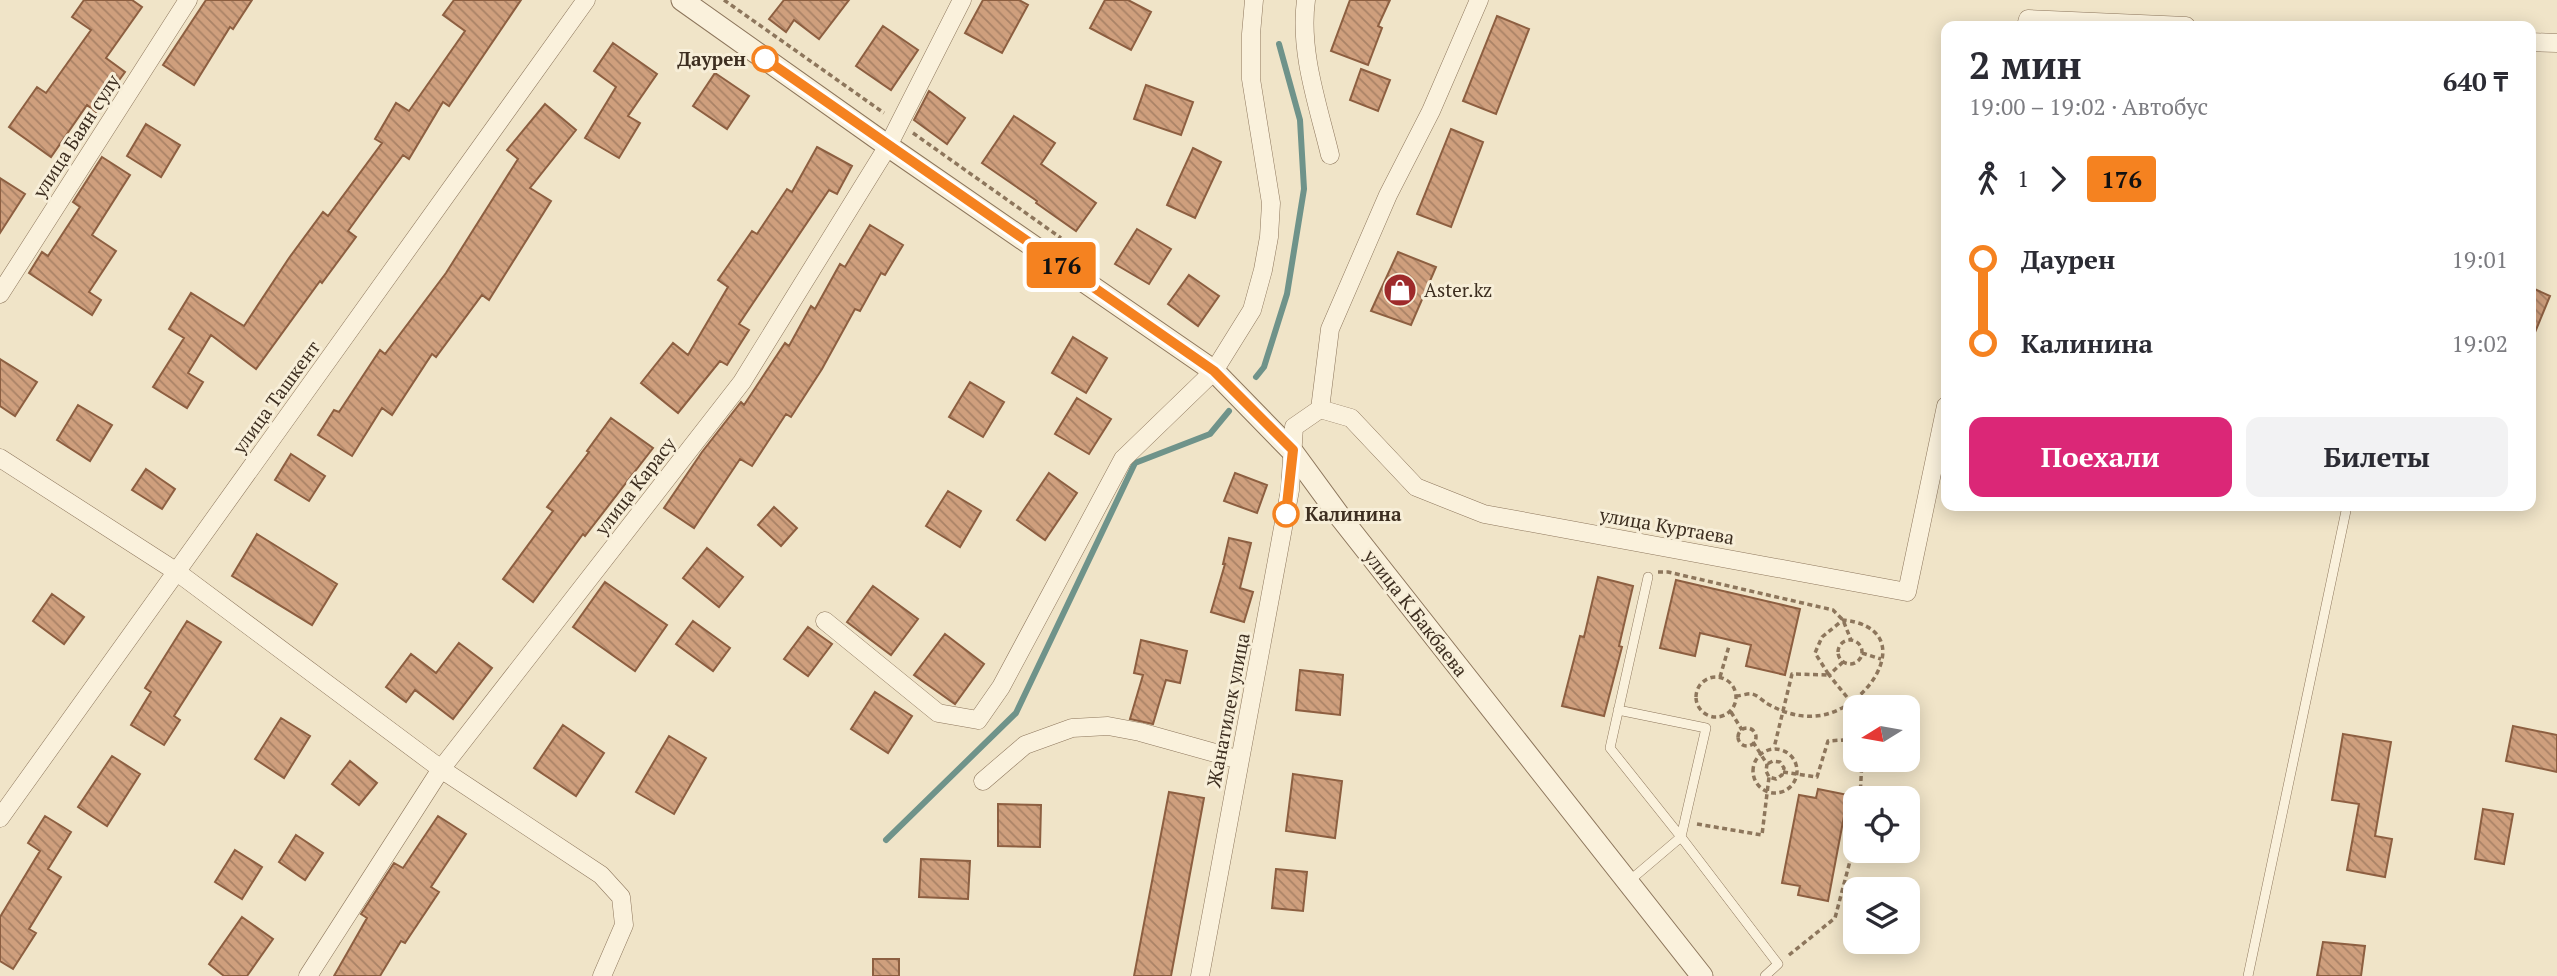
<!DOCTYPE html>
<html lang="ru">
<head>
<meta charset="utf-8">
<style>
  body { margin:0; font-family:"PT Serif",serif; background:#f2f2f3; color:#2b2b33; height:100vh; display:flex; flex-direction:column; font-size:26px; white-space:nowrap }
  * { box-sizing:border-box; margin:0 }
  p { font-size:23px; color:#7c7c81 }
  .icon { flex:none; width:38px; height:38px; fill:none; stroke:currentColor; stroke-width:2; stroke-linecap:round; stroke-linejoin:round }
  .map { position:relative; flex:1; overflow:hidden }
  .details { position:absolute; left:1941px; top:21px; width:595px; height:490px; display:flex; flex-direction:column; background:#fff; border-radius:14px; box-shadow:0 4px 18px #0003 }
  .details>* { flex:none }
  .badge { padding:0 14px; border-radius:5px; font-size:24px; line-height:46px }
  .needle { width:46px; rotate:259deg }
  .fabs { position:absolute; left:1843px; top:695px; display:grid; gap:14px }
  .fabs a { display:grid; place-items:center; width:77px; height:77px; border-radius:14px; background:#fff; box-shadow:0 4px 18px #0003; font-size:35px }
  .map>.badge { position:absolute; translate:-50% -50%; box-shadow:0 0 0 4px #fff }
  .legs { display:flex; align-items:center; gap:10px; height:77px; padding:0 28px; font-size:23px }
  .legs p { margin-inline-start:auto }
  .overview { display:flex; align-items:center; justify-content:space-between; height:119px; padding:0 28px }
  h1 { font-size:38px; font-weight:700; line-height:52px }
  .cta { display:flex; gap:14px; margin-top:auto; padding:14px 28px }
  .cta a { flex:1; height:80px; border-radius:14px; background:#db2777; color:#fff; font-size:28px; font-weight:700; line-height:80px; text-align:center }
  .cta a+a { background:#f2f2f3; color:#2b2b33 }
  ul { padding:0 28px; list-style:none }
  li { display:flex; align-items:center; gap:24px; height:84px; font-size:26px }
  li i { display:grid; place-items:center; width:10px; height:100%; margin:0 9px; background:currentColor }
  li i::after { content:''; width:18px; height:18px; margin:-9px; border:5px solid; border-radius:50%; background:#fff }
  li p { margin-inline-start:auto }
  li:first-child i { background:linear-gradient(#0000 50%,currentColor 0) }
  li:last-child i { background:linear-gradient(currentColor 50%,#0000 0) }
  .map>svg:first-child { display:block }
</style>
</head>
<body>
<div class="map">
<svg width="2557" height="976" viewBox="0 0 2557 976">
  <defs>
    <pattern id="building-back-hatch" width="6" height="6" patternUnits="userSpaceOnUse" patternTransform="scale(1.75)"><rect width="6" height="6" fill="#cf9f7d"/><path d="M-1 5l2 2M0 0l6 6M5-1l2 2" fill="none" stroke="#a98266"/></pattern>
  </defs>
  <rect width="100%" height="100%" fill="#f0e4c8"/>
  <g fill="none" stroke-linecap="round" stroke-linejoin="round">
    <!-- stream -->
    <path stroke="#6f938a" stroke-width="6" d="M1256,377L1264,367L1287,294L1304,189L1300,120L1279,44
      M886,840L1016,713L1135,463L1210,434L1229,411"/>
  </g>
  <!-- building -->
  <path fill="url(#building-back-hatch)" stroke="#8d5f41" stroke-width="2" d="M84,0H132L142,7L106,58L125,72L96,112L87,105L51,157L9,127L37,87L46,93L91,30L72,17Z
    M206,0H252L233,29L230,27L194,85L163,65Z
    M454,0H521L449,106L443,102L409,159L403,155L348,231L356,237L322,283L320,281L256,369L211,335L188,373L203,382L187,408L153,387L184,338L169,329L191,293L244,326L289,258L323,212L328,216L382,143L375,139L396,103L409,111L465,31L443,15Z
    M784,0H849L819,39L794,20L786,32L769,19Z
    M983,0H1019L1028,5L1002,53L965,33Z
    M1105,0H1128L1151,12L1131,50L1090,28Z
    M1350,0H1390L1378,26L1382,28L1368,65L1331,51Z
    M1497,16L1529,29L1496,114L1463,101Z
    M883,26L918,50L891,90L856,66Z
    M613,43L657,74L628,116L640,123L619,158L585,138L616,87L594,71Z
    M1361,69L1390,80L1378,111L1350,100Z
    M715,73L749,96L727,129L693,106Z
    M1146,85L1193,102L1181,135L1134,119Z
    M929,91L965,118L947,144L914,120Z
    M545,104L576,130L530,188L551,201L489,300L482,295L436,357L432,354L392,415L382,408L352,456L318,435L334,410L339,412L380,350L385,354L446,273L518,159L507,150Z
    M1014,116L1055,143L1041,164L1096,203L1076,231L1036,203L1037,201L982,163Z
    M146,124L180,145L161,177L127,156Z
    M1451,129L1483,142L1451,227L1417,214Z
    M817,147L852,166L837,194L829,190L739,324L749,330L727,365L720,361L678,413L641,383L673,343L688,355L728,287L718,280L752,231L757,234L787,189L792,192Z
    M1193,148L1221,162L1195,218L1167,205Z
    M102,157L130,175L92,235L116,251L89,292L101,300L92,315L29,273L42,252L48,256L80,207L73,202Z
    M0,178L25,194L0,233Z
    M870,225L903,245L885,275L881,273L860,311L855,309L822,369L791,417L786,414L752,466L740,459L694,528L664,508L702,452L741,402L744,405L785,343L789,346L811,306L815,309L840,264L845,267Z
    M1137,229L1171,249L1149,284L1115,264Z
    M1398,252L1436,267L1411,325L1371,311Z
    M1189,275L1219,296L1198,326L1168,304Z
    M2530,287L2550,296L2531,342H2530Z
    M1073,337L1107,358L1086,393L1052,373Z
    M0,359L37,382L15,416L0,406Z
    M970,382L1004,402L983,437L949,417Z
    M1077,398L1111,419L1089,454L1055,434Z
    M78,405L112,425L90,461L57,440Z
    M611,418L653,448L585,536L583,534L533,602L503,579L553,511L547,507L589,452L587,451Z
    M291,454L325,476L309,501L275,480Z
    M146,469L175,489L162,509L132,490Z
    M1049,473L1077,493L1045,540L1017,520Z
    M1235,473L1267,485L1257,513L1224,501Z
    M948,491L981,511L960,547L926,526Z
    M774,507L797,528L781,546L758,525Z
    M257,534L337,584L312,625L232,576Z
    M1229,538L1251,543L1240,588L1253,592L1244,622L1211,612L1225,564H1223Z
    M707,548L743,577L719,607L683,578Z
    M1598,577L1633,586L1619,646L1622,647L1604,716L1562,706L1580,636L1584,637Z
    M1676,580L1800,609L1785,675L1746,666L1751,645L1700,633L1695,656L1660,648Z
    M605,582L667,625L635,671L573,627Z
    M873,586L918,619L891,655L847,622Z
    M52,594L84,617L64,644L33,621Z
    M187,621L221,642L174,716L180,720L164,745L131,725L151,692L145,688Z
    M693,621L730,648L713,671L676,644Z
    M808,627L832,644L808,676L784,659Z
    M945,634L984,664L955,704L914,675Z
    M1141,640L1187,651L1180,683L1166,680L1153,724L1130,719L1143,675L1134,673Z
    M459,643L492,668L453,719L415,690L406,702L386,687L411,654L436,673Z
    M1300,670L1343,675L1340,715L1296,710Z
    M875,692L912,716L888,753L851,729Z
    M281,718L310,736L284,778L255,759Z
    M563,725L604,753L576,796L534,768Z
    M2513,726L2557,735V772L2506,761Z
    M2343,734L2391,742L2375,836L2392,839L2385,877L2347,870L2359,804L2332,800Z
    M669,736L706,758L674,814L636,792Z
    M112,756L140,774L107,826L78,807Z
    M350,761L377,783L359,805L332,784Z
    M1293,774L1342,781L1335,838L1286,831Z
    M1818,789L1848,795L1828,901L1798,895L1800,886L1782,883L1799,795L1816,798Z
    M1169,792L1204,798L1171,976H1134Z
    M998,804L1041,805L1040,847L998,846Z
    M2483,809L2513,814L2504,864L2475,859Z
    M45,816L71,832L48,869L61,877L29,929L36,933L13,969L0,961V917L40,851L28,843Z
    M438,816L466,834L431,887L439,892L405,943L401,941L380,976H334L367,918L361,914L394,863L403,868Z
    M296,835L323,853L305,880L279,862Z
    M235,850L262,867L242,899L215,882Z
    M921,859L970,861L968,899L919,897Z
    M1276,869L1307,872L1303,911L1272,908Z
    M242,917L273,939L247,976H224L209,964Z
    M2323,942L2365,946L2361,976H2317Z
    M873,959H899V976H873Z"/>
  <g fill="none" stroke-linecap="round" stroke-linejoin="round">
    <defs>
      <path id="service" d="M1618,710L1706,728L1681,837L1610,748L1648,577
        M1628,882L1681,837L1778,964L1765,976
        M2248,976L2347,506"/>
      <path id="minor" d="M1306,0C1299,52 1318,105 1330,155
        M2026,26L2028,19L2186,26
        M2530,42L2557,43
        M0,294L188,0
        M1320,409L1330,329L1388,195L1431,111L1479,0
        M0,458L177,572L441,769L601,875L621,897L624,925L602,976
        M825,621L938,713L978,720L1001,687L1123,459L1214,371L1252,310L1263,270L1269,237L1271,203L1251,79V34L1254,0
        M983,781L1025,745L1072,728L1108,726L1140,732L1240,760
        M0,818L586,0
        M308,976L441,769L742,382L888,146L962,0
        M1200,976L1290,490L1294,427L1320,409L1351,418L1416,487L1484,514L1907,592L1946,406"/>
      <path id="tertiary" d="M682,0L888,146L1214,371L1292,451L1341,518L1702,976"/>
    </defs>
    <!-- service casing -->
    <use href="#service" stroke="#8d765c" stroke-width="10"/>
    <!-- minor casing -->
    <use href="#minor" stroke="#8d765c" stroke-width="19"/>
    <!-- tertiary casing -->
    <use href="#tertiary" stroke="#8d765c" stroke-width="23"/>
    <!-- path -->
    <path stroke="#8d765c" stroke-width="3.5" stroke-dasharray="5 3.5" stroke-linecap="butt" d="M724,0L884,113
      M913,133L1061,238
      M1658,572H1668L1833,610L1843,620L1851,640
      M1838 652a12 12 0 1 1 24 0a12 12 0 1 1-24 0Z
      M1862,653L1881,659
      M1843,662L1829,675L1851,702V743
      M1696 697a20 20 0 1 1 40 0a20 20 0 1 1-40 0Z
      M1720,677L1729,646
      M1736,696C1741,696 1748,693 1752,694C1757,695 1762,700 1766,703C1784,713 1801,719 1823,715C1873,705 1918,628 1843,620L1822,637L1815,653L1829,675L1792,674L1774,748
      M1731,712L1742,730
      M1738 737a9 9 0 1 1 18 0a9 9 0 1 1-18 0Z
      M1753,742L1767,764L1766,771L1769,777L1776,779L1782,775L1784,768L1780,762L1773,761L1767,764
      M1753 771a22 22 0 1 1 44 0a22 22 0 1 1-44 0Z
      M1783,772L1817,777L1828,741L1843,740L1855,744
      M1860,798L1862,760
      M1697,824L1762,835L1769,777
      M1789,955L1835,918L1855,842"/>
    <!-- service -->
    <use href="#service" stroke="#faf1dc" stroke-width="9"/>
    <!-- minor -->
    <use href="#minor" stroke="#faf1dc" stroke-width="18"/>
    <!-- tertiary -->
    <use href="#tertiary" stroke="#faf1dc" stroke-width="21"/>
  </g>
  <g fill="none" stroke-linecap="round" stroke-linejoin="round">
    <defs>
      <path id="line-1" d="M765,59L1214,371L1293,450L1286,514"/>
    </defs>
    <!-- line-1 casing -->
    <use href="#line-1" stroke="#fff" stroke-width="16"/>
    <!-- line-1 -->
    <use href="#line-1" stroke="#f58220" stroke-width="10"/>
  </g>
  <!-- icons -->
  <defs>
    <symbol id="shop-disc" viewBox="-11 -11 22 22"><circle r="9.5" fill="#9e2a2b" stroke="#f7eed8"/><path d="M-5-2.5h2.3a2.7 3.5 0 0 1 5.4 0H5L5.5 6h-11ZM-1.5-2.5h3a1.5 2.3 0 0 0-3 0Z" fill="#fff"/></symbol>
  </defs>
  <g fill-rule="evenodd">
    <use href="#shop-disc" x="1381" y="271" width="38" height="38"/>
  </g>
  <!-- markers -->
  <g fill="#fff" stroke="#f58220" stroke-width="3.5">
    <circle cx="765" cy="59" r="12"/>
    <circle cx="1286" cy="514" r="12"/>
  </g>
  <g text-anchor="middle" stroke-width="6" stroke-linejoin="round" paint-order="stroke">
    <!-- stop labels -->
    <g font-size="19" font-weight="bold" fill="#3d2e20" stroke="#f7eed8" text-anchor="end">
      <text x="746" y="66">Даурен</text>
      <text x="1305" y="521" text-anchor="start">Калинина</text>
    </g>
    <!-- street labels -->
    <g font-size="19" fill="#3d2e20" stroke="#f7eed8">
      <text transform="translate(76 136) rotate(-57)" y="7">улица Баян сулу</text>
      <text transform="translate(276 397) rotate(-54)" y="7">улица Ташкент</text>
      <text transform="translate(635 486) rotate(-52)" y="7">улица Карасу</text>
      <text transform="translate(1667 526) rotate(10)" y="7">улица Куртаева</text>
      <text transform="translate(1416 613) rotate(52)" y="7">улица К.Бакбаева</text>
      <text transform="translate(1228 710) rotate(-79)" y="7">Жанатилек улица</text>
    </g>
    <!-- poi labels -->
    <g font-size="19" fill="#3d2e20" stroke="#f7eed8" text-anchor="start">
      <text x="1424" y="297">Aster.kz</text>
    </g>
  </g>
</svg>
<div class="fabs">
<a><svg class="needle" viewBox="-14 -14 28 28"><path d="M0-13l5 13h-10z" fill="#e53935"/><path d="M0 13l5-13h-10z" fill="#7c7c81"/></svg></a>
<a><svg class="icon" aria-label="locate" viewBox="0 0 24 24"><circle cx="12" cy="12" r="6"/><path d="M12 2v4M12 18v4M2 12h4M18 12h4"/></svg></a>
<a><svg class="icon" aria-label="layers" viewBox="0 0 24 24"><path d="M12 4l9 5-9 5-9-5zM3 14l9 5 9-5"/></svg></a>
</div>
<b class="badge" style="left:1061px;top:265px;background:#f58220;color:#111">176</b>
<section class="details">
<div class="overview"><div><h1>2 мин</h1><p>19:00 – 19:02 · Автобус</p></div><b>640 ₸</b></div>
<div class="legs"><svg class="icon" aria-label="walk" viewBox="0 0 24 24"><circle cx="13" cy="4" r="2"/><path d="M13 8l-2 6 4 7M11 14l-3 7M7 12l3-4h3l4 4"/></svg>1<svg class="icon" aria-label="forward" viewBox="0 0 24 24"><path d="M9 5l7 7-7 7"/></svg><b class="badge" style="background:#f58220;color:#111">176</b></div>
<ul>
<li><i style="color:#f58220"></i><b>Даурен</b><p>19:01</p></li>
<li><i style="color:#f58220"></i><b>Калинина</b><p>19:02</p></li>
</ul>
<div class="cta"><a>Поехали</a><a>Билеты</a></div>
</section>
</div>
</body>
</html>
